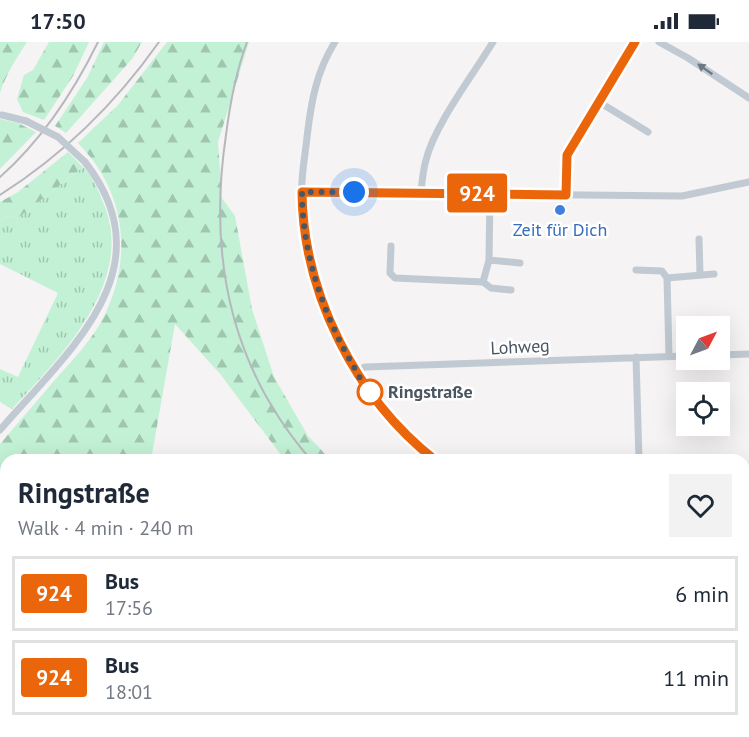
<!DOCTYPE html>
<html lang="en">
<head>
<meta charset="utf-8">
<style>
  body { margin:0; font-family:"PT Sans",sans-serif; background:#f2f2f3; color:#1f2937; height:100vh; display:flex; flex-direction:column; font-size:22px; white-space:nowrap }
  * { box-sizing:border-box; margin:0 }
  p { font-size:20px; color:#747a83 }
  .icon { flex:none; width:33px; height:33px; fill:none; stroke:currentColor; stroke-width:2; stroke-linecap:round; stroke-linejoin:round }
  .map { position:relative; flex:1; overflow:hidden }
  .panel { position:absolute; left:0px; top:412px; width:750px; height:284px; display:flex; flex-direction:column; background:#fff; border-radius:18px 18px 0 0; box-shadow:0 6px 24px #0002 }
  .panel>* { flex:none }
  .badge { padding:0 12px; border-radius:4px; font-size:21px; line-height:39px }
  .needle { width:39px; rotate:49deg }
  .tools { position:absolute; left:676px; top:274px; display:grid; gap:12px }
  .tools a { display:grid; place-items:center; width:54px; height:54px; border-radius:0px; background:#fff; box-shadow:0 6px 24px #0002; font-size:30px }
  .you { position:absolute; width:30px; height:30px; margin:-15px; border:4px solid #fff; border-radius:50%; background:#1a73e8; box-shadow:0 0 0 9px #1a73e833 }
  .map>.badge { position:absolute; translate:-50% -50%; box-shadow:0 0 0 3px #fff }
  .round { display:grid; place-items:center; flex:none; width:63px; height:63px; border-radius:0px; background:#f2f2f3 }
  .head { display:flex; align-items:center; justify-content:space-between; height:102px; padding:0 18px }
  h1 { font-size:28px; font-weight:800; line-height:45px }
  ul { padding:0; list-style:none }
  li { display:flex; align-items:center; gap:18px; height:75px; margin:0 12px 9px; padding:0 6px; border:3px solid #e0e1e3; border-radius:0px }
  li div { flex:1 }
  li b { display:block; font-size:22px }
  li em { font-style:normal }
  li .badge { min-width:66px; font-weight:700; text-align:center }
  .status { display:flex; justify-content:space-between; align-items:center; height:42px; padding:0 30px; background:#fff; direction:ltr }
  .status svg { height:16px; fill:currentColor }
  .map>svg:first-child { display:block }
</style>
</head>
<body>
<div class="status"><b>17:50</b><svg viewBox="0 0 49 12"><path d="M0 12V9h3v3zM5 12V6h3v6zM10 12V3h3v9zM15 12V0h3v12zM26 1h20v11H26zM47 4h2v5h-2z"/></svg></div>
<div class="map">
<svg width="749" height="695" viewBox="0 0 749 695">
  <defs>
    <pattern id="grass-tufts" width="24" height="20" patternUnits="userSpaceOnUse" patternTransform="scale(1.5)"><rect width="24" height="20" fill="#c3f1d5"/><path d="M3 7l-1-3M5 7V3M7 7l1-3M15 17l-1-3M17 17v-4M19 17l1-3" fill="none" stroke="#a0c6b0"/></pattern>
    <pattern id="forest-firs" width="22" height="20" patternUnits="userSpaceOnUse" patternTransform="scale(1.5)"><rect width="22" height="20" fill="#c3f1d5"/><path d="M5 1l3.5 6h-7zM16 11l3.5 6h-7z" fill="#a0c6b0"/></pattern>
  </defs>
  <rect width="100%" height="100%" fill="#f5f3f3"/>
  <!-- grass -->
  <path fill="url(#grass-tufts)" d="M83,125C94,136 99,150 105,165C134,242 60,315 12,367L0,360V327L18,335L58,251L0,222V180L3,175L10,174L18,176Z"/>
  <!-- forest -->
  <path fill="url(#forest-firs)" d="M0,0H27C16,17 6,32 0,51Z
    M49,0H89L73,34L44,78L23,70L17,57L24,33L33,28Z
    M104,0H142L132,17L66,91L55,84L87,36Z
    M167,0H249L218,100L222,156L235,174L252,267L274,335L308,394L331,418H288L281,413L221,333L175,282L151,418H6V525L0,521V402C20,379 40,355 60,332C74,317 89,300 100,282C134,220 128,152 78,101L118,63Z
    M0,77L18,81L36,90L0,127Z
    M68,110L83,125L18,176L10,174L3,175L0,180V160L18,150Z
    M749,460V562L744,564V463Z
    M29,690H124L126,695H29Z
    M428,690H638L639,695H432Z"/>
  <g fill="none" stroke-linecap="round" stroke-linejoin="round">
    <!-- street -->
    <path stroke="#c1cad2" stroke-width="7" d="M335,0C316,30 311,61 307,95C305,116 300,137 302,158C308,258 356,357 435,418
      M659,0L688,16L749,56
      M599,60L648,90
      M2,73L26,79
      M302,150L682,154L749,140
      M421,150C422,139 423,128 426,118C435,82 473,33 493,0
      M566,153L567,113L635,0
      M699,197L700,232
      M391,204L390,231L395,236L483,240L489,218L490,151
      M489,218L520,221
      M636,228L662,229L667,236L669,314
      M667,236L714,232
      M483,240L491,246L511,248
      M720,313L749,312
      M636,315L639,418
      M356,329L365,325L687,314
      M0,388C66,311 169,228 85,120
      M744,572L749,570
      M736,690L740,695"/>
    <!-- secondary -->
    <path stroke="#c1cbd6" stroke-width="10" d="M0,535L6,543
      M0,601L6,595"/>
    <!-- primary -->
    <path stroke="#b3c2d1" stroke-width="10" d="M744,455L749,452
      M0,528L6,531"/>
    <!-- rail -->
    <path stroke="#b5b8bd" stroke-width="2" d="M247,0C236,30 230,61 226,93C208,213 230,325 311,418
      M0,135C43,97 73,51 98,0
      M0,153C63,113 116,61 159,0
      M744,558L749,556"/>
    <!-- street-bridge -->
    <path stroke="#c1cad2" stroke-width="7" d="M26,79L58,95L85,120"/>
  </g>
  <!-- one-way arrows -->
  <defs><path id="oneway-solid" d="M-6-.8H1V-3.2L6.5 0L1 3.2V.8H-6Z" transform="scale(1.5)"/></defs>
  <use fill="#6e7983" href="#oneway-solid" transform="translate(705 27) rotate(-145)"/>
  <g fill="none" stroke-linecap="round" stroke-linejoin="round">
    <defs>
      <path id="line" d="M435,418C356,356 303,252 302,150L566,153L567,113L635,0"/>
    </defs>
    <!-- line casing -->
    <use href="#line" stroke="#fff" stroke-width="14"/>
    <!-- line -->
    <use href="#line" stroke="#eb660b" stroke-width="9"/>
    <!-- walk -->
    <path stroke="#4a5661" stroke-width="6" stroke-dasharray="0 10.8" d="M354,150H302C302,210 323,273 354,325C358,333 365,346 370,350"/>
  </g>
  <!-- markers -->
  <circle fill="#3f7fe0" stroke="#fff" stroke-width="2" cx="560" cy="168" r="6"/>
  <circle fill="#fff" stroke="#eb660b" stroke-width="3" cx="370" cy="350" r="12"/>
  <g text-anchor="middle" stroke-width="5" stroke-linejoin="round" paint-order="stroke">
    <!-- shop labels -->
    <g font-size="18" fill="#366cbe" stroke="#fff">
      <text x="560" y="194">Zeit für Dich</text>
    </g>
    <!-- street labels -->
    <g font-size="18" fill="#4a5661" stroke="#fff">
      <text transform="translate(520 305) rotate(-3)" y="6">Lohweg</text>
    </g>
    <!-- stop labels -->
    <g font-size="18" font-weight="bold" fill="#4a5661" stroke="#fff" text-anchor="start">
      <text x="388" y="356">Ringstraße</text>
    </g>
  </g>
</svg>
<div class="tools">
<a><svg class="needle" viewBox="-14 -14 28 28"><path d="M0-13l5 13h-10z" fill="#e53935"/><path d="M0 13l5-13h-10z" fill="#747a83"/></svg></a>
<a><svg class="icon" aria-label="locate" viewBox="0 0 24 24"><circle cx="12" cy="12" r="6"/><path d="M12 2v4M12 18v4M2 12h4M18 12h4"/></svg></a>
</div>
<div class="you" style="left:354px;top:150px"></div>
<b class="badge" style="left:477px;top:151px;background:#eb660b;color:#fff">924</b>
<section class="panel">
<div class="head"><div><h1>Ringstraße</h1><p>Walk · 4 min · 240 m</p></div><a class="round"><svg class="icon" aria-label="heart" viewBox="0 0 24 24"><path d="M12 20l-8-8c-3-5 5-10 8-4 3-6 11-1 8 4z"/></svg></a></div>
<ul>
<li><span class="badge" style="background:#eb660b;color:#fff">924</span><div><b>Bus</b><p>17:56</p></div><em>6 min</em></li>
<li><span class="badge" style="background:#eb660b;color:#fff">924</span><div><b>Bus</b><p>18:01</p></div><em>11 min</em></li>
</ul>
</section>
</div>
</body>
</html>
